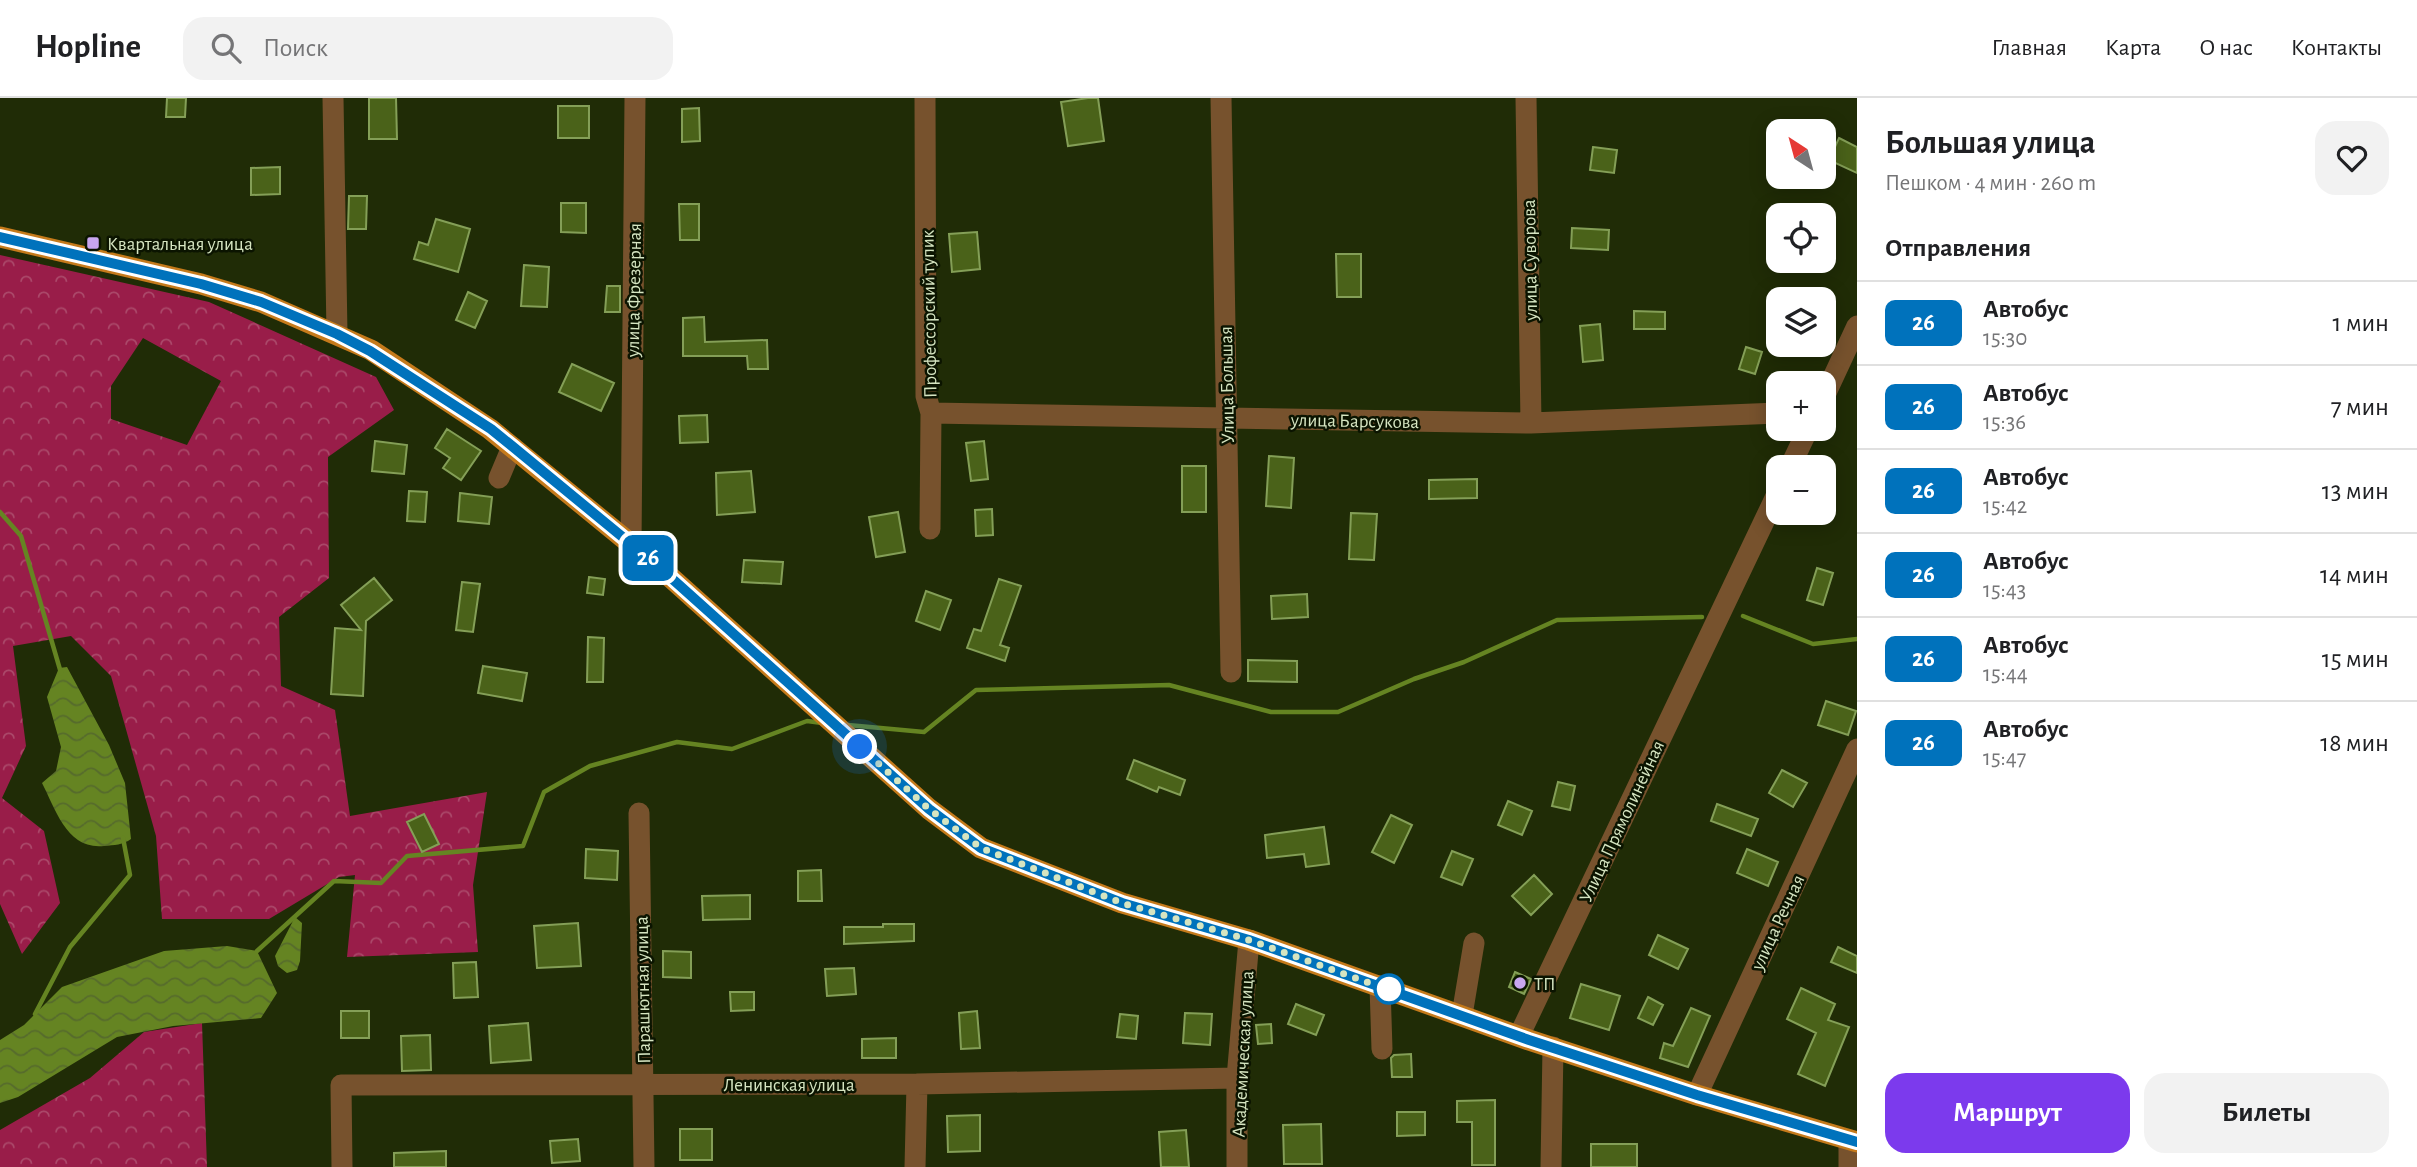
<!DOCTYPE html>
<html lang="ru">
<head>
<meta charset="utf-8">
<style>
  body { margin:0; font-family:"Alegreya Sans",sans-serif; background:#f2f2f2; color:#202124; height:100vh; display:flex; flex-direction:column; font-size:26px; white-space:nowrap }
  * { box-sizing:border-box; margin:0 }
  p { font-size:23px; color:#757577 }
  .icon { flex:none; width:38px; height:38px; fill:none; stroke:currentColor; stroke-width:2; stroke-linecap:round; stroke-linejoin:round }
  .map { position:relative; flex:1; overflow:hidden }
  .drawer { display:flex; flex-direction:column; background:#fff; width:560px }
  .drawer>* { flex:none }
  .badge { padding:0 14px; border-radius:10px; font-size:24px; line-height:46px }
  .needle { width:46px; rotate:324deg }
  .fabs { position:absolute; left:1766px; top:21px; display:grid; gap:14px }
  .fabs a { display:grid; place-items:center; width:70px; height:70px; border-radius:14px; background:#fff; box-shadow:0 4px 18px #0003; font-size:35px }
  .you { position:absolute; width:35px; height:35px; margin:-18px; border:5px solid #fff; border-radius:50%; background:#1a73e8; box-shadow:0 0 0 10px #1a73e833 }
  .map>.badge { position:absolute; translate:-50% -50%; box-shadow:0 0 0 4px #fff }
  h2 { padding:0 28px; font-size:26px; line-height:63px }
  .round { display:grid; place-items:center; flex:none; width:74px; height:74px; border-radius:21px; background:#f2f2f2 }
  .summary { display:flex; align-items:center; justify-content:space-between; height:119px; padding:0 28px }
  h1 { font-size:33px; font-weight:600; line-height:52px }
  .action { display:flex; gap:14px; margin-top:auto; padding:14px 28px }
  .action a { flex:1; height:80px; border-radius:21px; background:#7c3aed; color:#fff; font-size:28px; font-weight:600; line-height:80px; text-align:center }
  .action a+a { background:#f2f2f2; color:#202124 }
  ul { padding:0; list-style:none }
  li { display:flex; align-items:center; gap:21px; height:84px; padding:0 28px; border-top:2px solid #e0e0e0 }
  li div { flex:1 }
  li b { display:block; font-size:26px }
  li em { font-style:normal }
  li .badge { min-width:77px; font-weight:700; text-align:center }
  header { display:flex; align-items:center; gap:42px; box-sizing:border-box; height:98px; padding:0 35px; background:#fff; border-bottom:2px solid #e0e0e0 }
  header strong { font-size:33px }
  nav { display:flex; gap:38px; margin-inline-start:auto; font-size:24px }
  .search { width:490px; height:63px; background:#f2f2f2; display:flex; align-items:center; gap:18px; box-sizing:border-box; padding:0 24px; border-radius:21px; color:#757577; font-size:26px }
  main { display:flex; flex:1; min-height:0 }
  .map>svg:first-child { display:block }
</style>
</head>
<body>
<header>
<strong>Hopline</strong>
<div class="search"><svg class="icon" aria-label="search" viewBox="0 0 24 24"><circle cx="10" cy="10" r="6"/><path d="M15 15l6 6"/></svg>Поиск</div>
<nav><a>Главная</a><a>Карта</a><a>О нас</a><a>Контакты</a></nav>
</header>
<main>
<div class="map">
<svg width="1857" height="1069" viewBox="0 0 1857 1069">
  <defs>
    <pattern id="forest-crowns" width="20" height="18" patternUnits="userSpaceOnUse" patternTransform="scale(1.75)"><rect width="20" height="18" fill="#991d49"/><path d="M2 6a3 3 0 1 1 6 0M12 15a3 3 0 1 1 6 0" fill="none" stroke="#ab496a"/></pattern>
    <pattern id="water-waves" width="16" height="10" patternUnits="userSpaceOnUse" patternTransform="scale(1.75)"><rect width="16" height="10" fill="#658422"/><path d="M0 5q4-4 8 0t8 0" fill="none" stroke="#566b2c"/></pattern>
  </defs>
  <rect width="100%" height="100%" fill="#202c06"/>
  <!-- forest -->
  <path fill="url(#forest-crowns)" fill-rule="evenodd" d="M0,157L209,204L376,279L394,312L328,359L329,480L279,519L281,588L335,612L350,718L487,694L473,787L478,854L347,859L355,777L339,779L269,821H162L156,738L111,578L71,538L13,548L26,648L2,700L44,733L60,805L22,856L0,806ZM143,240L221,283L187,347L111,321V288Z
    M202,925L207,1069H0V1032L90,980L144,934Z"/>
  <!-- water -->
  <path fill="url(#water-waves)" d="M67,569L109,647L125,685L131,741C123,747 114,747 104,748C67,752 56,712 42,685L56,673L61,649L47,599L59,570Z
    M295,819L302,825L300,863L297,872L287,875L278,868L275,858Z
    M227,848L257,853L277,895L261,920L173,928L117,939L18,999L0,1005V942L24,927L62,889L164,853Z"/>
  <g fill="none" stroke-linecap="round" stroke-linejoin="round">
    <!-- stream -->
    <path stroke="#658422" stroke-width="4.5" d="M0,414L21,438L61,575
      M1743,518L1813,546L1857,541
      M848,627L924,634L976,592L1169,587L1271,614H1338L1414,581L1464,564L1557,522L1702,519
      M257,853L334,783L381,785L407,758L523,748L544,694L590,668L677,644L732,651L807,623L822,625
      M35,916L70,849L130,777L123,740"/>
  </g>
  <!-- building -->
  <path fill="#4a6219" stroke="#849f57" stroke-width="2" d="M167,0H186L185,19H166Z
    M369,0H396L397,41H369Z
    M1088,0H1098L1104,43L1068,48L1061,4Z
    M558,8H589V40H558Z
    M699,10L700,43L682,44V11Z
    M1839,40L1857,49V75L1829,62Z
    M1593,49L1617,52L1614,75L1590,72Z
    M280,69V96L251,97V70Z
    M349,98H367L366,131H348Z
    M561,105H586V135L561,134Z
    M679,106H699V142H680Z
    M436,121L470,131L458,174L414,161L419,144L428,147Z
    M1572,130L1609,132L1608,152L1571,150Z
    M977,134L980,171L952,174L949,136Z
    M1336,156H1361V199H1337Z
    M524,167L549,169L547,209L521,208Z
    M607,188H620V214H605Z
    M468,194L487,203L475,230L456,222Z
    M1634,213L1665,214V231H1634Z
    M704,219L705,244L767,242L768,271H748L747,258H683V220Z
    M1600,226L1603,262L1583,264L1580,228Z
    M1746,249L1762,254L1755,276L1739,271Z
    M572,266L614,285L601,313L559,294Z
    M707,317L708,344L680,345L679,318Z
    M447,331L481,353L461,382L443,370L450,360L435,350Z
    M375,343L407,347L404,376L372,373Z
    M984,343L988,381L971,383L966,345Z
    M1269,358L1294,360L1291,410L1266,408Z
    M1182,368H1206V414H1182Z
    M751,373L755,414L717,417L716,375Z
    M1477,381V400L1429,401V382Z
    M409,393L427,394L425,424L407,423Z
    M460,395L492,399L489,426L458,423Z
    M992,411L993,437L976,438L975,412Z
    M898,414L905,454L876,459L869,419Z
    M1351,415L1377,416L1374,462L1349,461Z
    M744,462L783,464L781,486L742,484Z
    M1817,470L1833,475L1823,507L1807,502Z
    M589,479L605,481L603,497L587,495Z
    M374,480L392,502L366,523L363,598L331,596L335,530L361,532L341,507Z
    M999,481L1021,488L1000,547L1009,550L1005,563L967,550L974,531L981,533Z
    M462,484L480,486L473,534L456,532Z
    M926,493L951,502L940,532L916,523Z
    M1307,496L1308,519L1272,521L1271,498Z
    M588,539L604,540L603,584H587Z
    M1248,562L1297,563V584L1248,583Z
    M483,568L527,575L522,603L478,595Z
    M1826,603L1856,613L1848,637L1818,627Z
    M1134,662L1185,682L1180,697L1159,689L1157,694L1127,681Z
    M1782,672L1807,685L1793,709L1769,695Z
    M1558,684L1575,688L1570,712L1552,708Z
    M1508,703L1532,713L1522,737L1498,727Z
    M1717,706L1758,721L1751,738L1711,723Z
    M424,716L439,746L422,754L407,724Z
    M1391,717L1412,727L1394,765L1372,754Z
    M1324,729L1329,766L1306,769L1304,756L1267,760L1265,737Z
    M586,751L618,753L617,782L585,780Z
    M1747,751L1778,764L1768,788L1737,775Z
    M1452,753L1473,761L1462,787L1441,779Z
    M821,772L822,803H798V773Z
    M1534,777L1552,796L1531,817L1512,798Z
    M750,797V821L703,822L702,798Z
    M578,825L581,868L537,870L534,828Z
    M883,826H914V843L844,846V829H883Z
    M1658,837L1688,851L1678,871L1649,857Z
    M1838,849L1857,858V875L1831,864Z
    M663,853L691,854V880L663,879Z
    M476,864L478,899L454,900L453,865Z
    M854,870L856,896L827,898L825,871Z
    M1515,874L1531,881L1524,896L1509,889Z
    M1581,886L1620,898L1609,932L1570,920Z
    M1801,890L1835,906L1828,922L1849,929L1825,988L1798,976L1816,935L1787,921Z
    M730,894H754V912L731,913Z
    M1648,899L1663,907L1653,927L1638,920Z
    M1296,906L1324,917L1316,937L1288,926Z
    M1691,910L1710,918L1688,969L1660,960L1664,945L1673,948Z
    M341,913H369V940H341Z
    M977,913L980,950L961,951L959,915Z
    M1185,915L1212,916L1210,947L1183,945Z
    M1120,916L1138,918L1136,941L1117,939Z
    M528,925L531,962L491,965L489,928Z
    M1271,926L1272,945L1258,946L1256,927Z
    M430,937L431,972L402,973L401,938Z
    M896,940V960H862V941Z
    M1411,956L1412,979H1392L1391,960L1394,957Z
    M1495,1002V1067H1472V1024H1457V1003Z
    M1397,1014H1425V1037L1397,1038Z
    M980,1017V1053L948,1054L947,1018Z
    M1321,1026L1322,1066H1284L1283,1027Z
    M680,1031H712V1062H680Z
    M1186,1032L1189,1069H1161L1159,1034Z
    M578,1041L580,1063L552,1065L550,1043Z
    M1591,1046H1637V1069H1591Z
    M446,1053V1069H394V1055Z"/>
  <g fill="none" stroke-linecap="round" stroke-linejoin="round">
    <!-- minor -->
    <path stroke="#77522d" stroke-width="21" d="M333,0L337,236
      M925,0L926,298L931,315L930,431
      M1221,0L1231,574
      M1526,0L1531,325
      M1824,299L1857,228
      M931,315L1531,325L1778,315
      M1790,369L1808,331
      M499,380L512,349
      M631,446L635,0
      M639,715L644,1069
      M1380,888L1382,951
      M1462,917L1474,845
      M1519,938L1778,394
      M1697,997L1857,651
      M1849,1042V1069
      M342,1069L341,987L917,986L1237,980
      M915,1069L917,986
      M1237,1069V980L1249,842
      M1551,1069L1553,949"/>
    <!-- major -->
    <path stroke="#c57a1b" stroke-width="21" d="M0,139L201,186L261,204L371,252L490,331L659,469L929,711L981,750L1122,805L1249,842L1529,942L1697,997L1857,1044"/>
  </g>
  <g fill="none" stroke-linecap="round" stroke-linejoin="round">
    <defs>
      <path id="line" d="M0,139L201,186L261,204L337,236L370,253L491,331L512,348L659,469L929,711L981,750L1122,805L1249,842L1529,942L1697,997L1857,1044"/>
    </defs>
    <!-- line casing -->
    <use href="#line" stroke="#fff" stroke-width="16"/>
    <!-- line -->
    <use href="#line" stroke="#0072bc" stroke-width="10"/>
    <!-- walk -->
    <path stroke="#d6e5c1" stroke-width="7" stroke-dasharray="0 12.6" d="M860,649L929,711L981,750L1122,805L1249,842L1395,894L1389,891"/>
  </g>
  <!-- markers -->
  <g fill="#c8a6ef" stroke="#0b1400" stroke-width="2.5">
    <rect x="86" y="138" width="14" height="14" rx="3.5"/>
    <circle cx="1520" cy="885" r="7"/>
  </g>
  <circle fill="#fff" stroke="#0072bc" stroke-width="3.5" cx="1389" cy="891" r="14"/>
  <g text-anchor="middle" stroke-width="5" stroke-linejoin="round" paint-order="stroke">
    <!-- poi labels -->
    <g font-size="19" fill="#d6e5c1" stroke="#0b1400" text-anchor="start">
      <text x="107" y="152">Квартальная улица</text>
      <text x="1534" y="892">ТП</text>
    </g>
    <!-- street labels -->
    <g font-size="19" fill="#d6e5c1" stroke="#0b1400">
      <text transform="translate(1529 162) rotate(-91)" y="7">улица Суворова</text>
      <text transform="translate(633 192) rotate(-89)" y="7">улица Фрезерная</text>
      <text transform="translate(928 216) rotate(-91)" y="7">Профессорский тупик</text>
      <text transform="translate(1226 287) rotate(-91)" y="7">Улица Большая</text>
      <text transform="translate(1355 322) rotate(1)" y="7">улица Барсукова</text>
      <text transform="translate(1621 723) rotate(-65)" y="7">Улица Прямолинейная</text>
      <text transform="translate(1777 824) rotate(-65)" y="7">улица Речная</text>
      <text transform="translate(642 892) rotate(-91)" y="7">Парашютная улица</text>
      <text transform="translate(1242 956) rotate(-87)" y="7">Академическая улица</text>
      <text x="789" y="993">Ленинская улица</text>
    </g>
  </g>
</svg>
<div class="fabs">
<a><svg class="needle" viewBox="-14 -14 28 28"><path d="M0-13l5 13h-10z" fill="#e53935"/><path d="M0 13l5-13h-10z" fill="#757577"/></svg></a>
<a><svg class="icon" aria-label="locate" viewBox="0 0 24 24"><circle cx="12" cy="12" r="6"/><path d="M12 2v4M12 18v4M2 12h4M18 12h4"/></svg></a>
<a><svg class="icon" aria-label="layers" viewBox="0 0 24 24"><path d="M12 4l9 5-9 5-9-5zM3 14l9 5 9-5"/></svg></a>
<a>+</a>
<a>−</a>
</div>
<div class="you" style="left:860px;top:649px"></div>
<b class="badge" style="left:648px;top:460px;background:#0072bc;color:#fff">26</b>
</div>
<section class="drawer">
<div class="summary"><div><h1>Большая улица</h1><p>Пешком · 4 мин · 260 m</p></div><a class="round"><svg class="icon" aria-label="heart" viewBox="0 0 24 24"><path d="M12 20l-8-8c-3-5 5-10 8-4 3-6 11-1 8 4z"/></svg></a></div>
<h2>Отправления</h2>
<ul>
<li><span class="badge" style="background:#0072bc;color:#fff">26</span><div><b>Автобус</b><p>15:30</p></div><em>1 мин</em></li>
<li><span class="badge" style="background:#0072bc;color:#fff">26</span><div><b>Автобус</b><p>15:36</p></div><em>7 мин</em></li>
<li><span class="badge" style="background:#0072bc;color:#fff">26</span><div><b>Автобус</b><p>15:42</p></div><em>13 мин</em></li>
<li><span class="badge" style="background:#0072bc;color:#fff">26</span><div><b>Автобус</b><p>15:43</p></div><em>14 мин</em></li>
<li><span class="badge" style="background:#0072bc;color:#fff">26</span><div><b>Автобус</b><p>15:44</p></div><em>15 мин</em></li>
<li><span class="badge" style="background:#0072bc;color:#fff">26</span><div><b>Автобус</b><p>15:47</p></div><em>18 мин</em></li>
</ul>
<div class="action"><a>Маршрут</a><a>Билеты</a></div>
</section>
</main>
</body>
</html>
